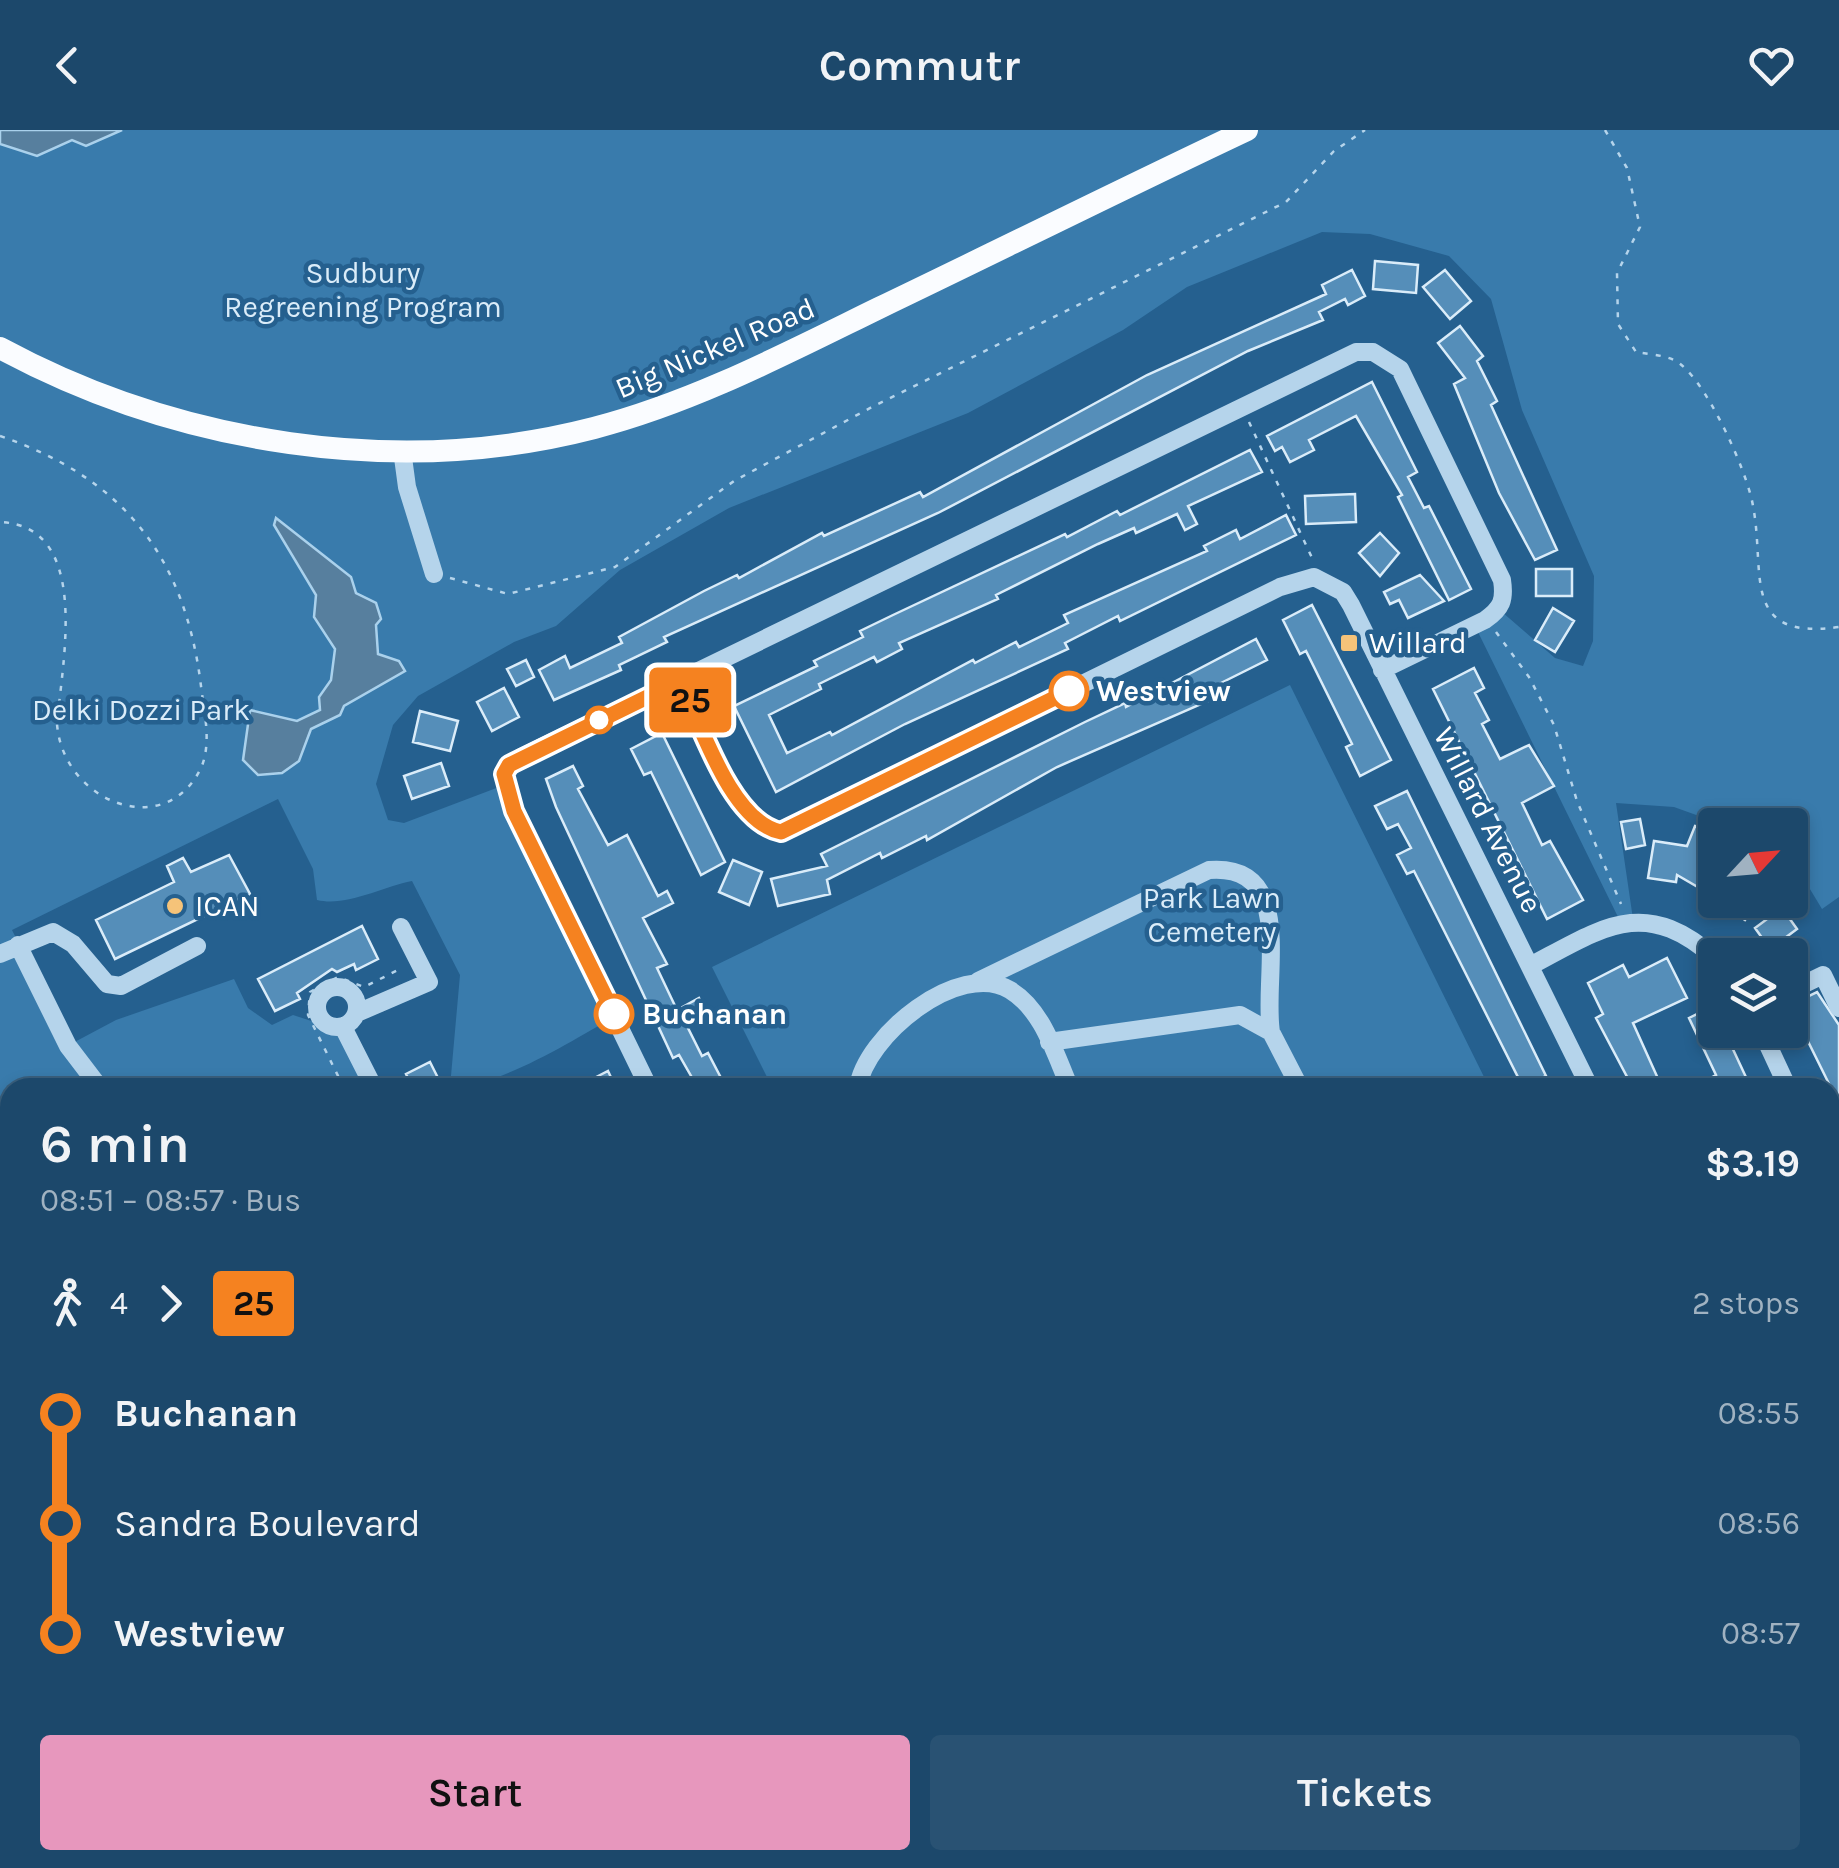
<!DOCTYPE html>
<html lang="en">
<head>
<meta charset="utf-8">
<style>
  body { margin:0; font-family:Karla,sans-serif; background:#295273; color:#f1f3f6; height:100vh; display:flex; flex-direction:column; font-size:38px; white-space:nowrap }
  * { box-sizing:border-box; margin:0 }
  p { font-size:32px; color:#a0b2c1 }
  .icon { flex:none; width:55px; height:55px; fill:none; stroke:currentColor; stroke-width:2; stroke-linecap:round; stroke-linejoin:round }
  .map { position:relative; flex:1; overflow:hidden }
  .panel { position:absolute; left:0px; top:948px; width:1840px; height:792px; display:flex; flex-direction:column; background:#1c486b; border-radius:30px 30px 0 0; box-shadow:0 5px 15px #0003,0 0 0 2px #3a607e }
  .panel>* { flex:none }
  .badge { padding:0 20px; border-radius:8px; font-size:35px; line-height:65px }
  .needle { width:65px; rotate:64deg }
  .buttons { position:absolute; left:1698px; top:678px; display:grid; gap:20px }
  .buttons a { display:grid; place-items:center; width:110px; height:110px; border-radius:10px; background:#1c486b; box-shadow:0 5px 15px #0003,0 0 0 2px #3a607e; font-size:50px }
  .map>.badge { position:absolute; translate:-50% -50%; box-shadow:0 0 0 5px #fff }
  .legs { display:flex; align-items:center; gap:15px; height:110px; padding:0 40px; font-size:32px }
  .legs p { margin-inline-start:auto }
  .headline { display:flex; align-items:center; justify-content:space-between; height:170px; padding:0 40px }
  h1 { font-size:55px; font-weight:600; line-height:75px }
  .primary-button { display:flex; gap:20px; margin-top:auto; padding:20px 40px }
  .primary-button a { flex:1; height:115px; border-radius:10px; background:#e797bd; color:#111; font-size:40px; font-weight:600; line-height:115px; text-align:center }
  .primary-button a+a { background:#295273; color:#f1f3f6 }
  ul { padding:0 40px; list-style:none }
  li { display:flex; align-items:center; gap:35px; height:110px; font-size:38px }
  li i { display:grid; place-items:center; width:15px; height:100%; margin:0 12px; background:currentColor }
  li i::after { content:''; width:25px; height:25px; margin:-12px; border:8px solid; border-radius:50%; background:#1c486b }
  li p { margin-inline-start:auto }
  li:first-child i { background:linear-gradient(#0000 50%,currentColor 0) }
  li:last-child i { background:linear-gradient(currentColor 50%,#0000 0) }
  header { display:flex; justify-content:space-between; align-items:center; height:130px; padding:0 40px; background:#1c486b; font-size:45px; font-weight:600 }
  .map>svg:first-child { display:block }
</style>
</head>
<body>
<header><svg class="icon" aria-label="back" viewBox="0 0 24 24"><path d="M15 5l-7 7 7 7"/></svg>Commutr<svg class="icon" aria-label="heart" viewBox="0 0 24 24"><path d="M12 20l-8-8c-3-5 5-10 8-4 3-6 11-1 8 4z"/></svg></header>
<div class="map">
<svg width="1839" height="1738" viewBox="0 0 1839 1738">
  <rect width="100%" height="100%" fill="#25608f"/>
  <!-- green -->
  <path fill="#397bac" d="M122,0H1839V767L1822,779L1790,726V695H1724L1674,677L1616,673L1633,789H1619L1476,498L1502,482L1555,528L1583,536L1593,511L1594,446L1522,280L1491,169L1449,126L1370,104L1322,102L1187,157L1123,200L968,283L729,378L620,440L556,496L514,512L418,566L393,595L376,654L388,690L404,693L507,654L616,886C571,911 500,957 450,957L460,845L412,751C382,757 346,777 317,770L313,739L278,669L12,800L69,915L116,890L234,849L248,878L272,895L293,885L339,900L375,957L10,958V1225L0,1229V14L37,26L73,10L86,16Z
    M1290,555L1489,957H772L712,837Z"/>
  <!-- water -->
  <path fill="#577f9e" stroke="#aad1ec" stroke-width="2.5" d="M0,0H122L86,16L72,10L37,26L0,14Z
    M276,388L351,447L356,463L376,473L381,489L376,495L378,524L399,531L405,541L344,576L340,585L311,599L299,631L282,643L258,645L243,630L250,580L297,591L320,580L319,567L331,550L335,519L314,487L316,465L274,395Z"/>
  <!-- building -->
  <path fill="#558eb9" stroke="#daecf9" stroke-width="2.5" d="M1375,131L1418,135L1416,163L1373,159Z
    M1352,140L1365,166L1348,175L1345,169L1319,182L1323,190L1248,221L938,383L664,507L667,512L619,535L621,540L554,570L539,540L565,526L570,538L622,513L619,507L704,461L737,445L739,448L822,403L824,406L920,362L923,367L1147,245L1326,164L1322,155Z
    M1445,140L1471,171L1450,189L1423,157Z
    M1460,196L1483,226L1477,231L1497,271L1491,275L1557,420L1535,430L1499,363L1454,254L1465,248L1438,213Z
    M1372,252L1417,342L1408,347L1424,378L1429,376L1471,459L1449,470L1398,367L1402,365L1356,286L1309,310L1314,320L1290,332L1282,317L1275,321L1267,306Z
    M1250,320L1262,342L1188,376L1197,394L1185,400L1177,384L1136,403L1134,398L1098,414L996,465L998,469L899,513L902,519L877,532L874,527L819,554L821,559L769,585L787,623L830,602L832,605L973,530L975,533L1016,512L1019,517L1068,493L1064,485L1207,421L1204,416L1236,400L1240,409L1286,385L1296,405L1120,491L1118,486L1065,513L1068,519L905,594L776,662L734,576L817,536L814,531L863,507L860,501L893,485L1065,404L1067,407L1117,381L1120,385Z
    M1355,364L1356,392L1306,394L1305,366Z
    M1380,403L1399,423L1380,446L1359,423Z
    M1536,439H1572V466H1536Z
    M1420,445L1444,471L1408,488L1399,470L1390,474L1384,462Z
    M1312,475L1391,630L1360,646L1346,617L1352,614L1306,521L1300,524L1283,490Z
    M1553,478L1574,491L1555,522L1535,510Z
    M1256,509L1267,530L1217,555L1222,565L1057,637L927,710L926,706L882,728L880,723L827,750L830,764L778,776L771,749L827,736L821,724L1085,592L1125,573L1126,577Z
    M526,530L534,547L516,556L507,539Z
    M1474,538L1484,558L1475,563L1489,590L1482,594L1500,629L1529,615L1554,656L1522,673L1542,715L1550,711L1583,770L1547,789L1433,559Z
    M504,558L519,587L492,601L477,572Z
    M420,581L458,591L450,621L413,612Z
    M662,603L725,732L701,745L651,642L644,645L631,619Z
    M441,633L449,656L412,669L404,646Z
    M573,636L583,656L578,659L608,715L627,705L658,766L667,761L673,773L643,788L667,834L657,838L677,880L699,868L709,887L688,898L702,926L708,923L720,946L698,958L679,925L673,928L556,677L546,649Z
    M1407,661L1546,946L1523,957L1414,741L1407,744L1397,725L1411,718L1398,694L1387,699L1375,676Z
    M1640,689L1645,715L1626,719L1621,692Z
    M1695,696L1713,702L1706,719L1715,724V767L1677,745L1676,752L1648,748L1654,711L1687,716Z
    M229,725L250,764L115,829L96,790L174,752L167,736L183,728L191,742Z
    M733,730L762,742L749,775L719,762Z
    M1716,770H1759L1745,790Z
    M1782,778L1797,799L1770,819L1755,798Z
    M362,796L378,829L356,840L354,834L337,842L332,839L297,863L300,869L275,881L258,849Z
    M1667,828L1687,868L1633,893L1660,953L1633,958L1596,888L1603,884L1588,853L1623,835L1629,847Z
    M1817,862L1839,895V974L1790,875Z
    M1715,875V900H1724L1751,958H1691L1716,945L1689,888Z
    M430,932L443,958H413L406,944Z
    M608,941L616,958H575Z"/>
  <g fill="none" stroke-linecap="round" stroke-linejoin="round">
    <!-- path -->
    <path stroke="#b5d4eb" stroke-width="2.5" stroke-dasharray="5 8" stroke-linecap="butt" d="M1605,0L1627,38L1640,97L1617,143L1618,194L1636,222C1648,224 1663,225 1674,230C1704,244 1748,343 1753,376C1766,443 1739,511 1839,497
      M1249,292L1313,430
      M0,306C123,348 185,426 201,556C204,582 212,613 201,638C165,712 63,672 57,594C62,532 92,396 0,392
      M450,448L508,464L615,437L734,351L872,277L1286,72L1334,21L1365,0
      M1496,502L1529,547L1554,595L1577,671L1621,774
      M344,958L308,885L310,862L338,847L364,857L400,839
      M1830,1010L1839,1027
      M0,1045L10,1044
      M1830,1218L1839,1213
      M0,1403L10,1386
      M0,1471L10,1455
      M243,1730L257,1738
      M883,1730L897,1738"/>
    <!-- minor -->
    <path stroke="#b5d4eb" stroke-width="18" d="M402,320L407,357L434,444
      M681,551C702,595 730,692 781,702L1280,457L1314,447L1343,462L1351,475L1590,958
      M18,815L68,916L100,958
      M0,824L53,802L73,814L107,854L121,856L197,816
      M1530,836C1602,798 1644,765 1715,828
      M978,851L1209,740C1298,733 1262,848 1271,902
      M317 877a20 20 0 1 1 40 0a20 20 0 1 1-40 0Z
      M1790,861L1823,845L1839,878
      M357,883L429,852L401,797
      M343,897L374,958
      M1761,900L1788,958
      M1049,912L1240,885L1271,902L1300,958
      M649,958L514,681L504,644L521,627L1356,222H1373L1400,239L1502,450C1505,470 1502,478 1485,490L1382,540
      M858,958C864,907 959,829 1010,860C1043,880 1055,924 1070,958
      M1830,1044L1839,1063
      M1830,1365L1839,1361
      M0,1440L10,1424
      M1830,1510L1839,1505
      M1830,1660L1839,1655
      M0,1708L10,1714
      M38,1730L51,1738
      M915,1730L929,1738
      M1183,1730L1195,1738
      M1710,1730L1714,1738
      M1061,1738L1078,1730
      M1368,1738L1384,1730
      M1671,1738L1688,1730"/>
    <!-- major -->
    <path stroke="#fafcff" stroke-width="22" d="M0,218C178,314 397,349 594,298C694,272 787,223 879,178C1002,119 1124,58 1247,0
      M0,1566L10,1572
      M280,1730L294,1738"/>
    <defs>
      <path id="rail" d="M0,1634L10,1640
        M165,1730L179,1738"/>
    </defs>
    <!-- rail casing -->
    <use href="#rail" stroke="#fff" stroke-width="9"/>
    <!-- rail -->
    <use href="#rail" stroke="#25608f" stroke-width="5" stroke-dasharray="15" stroke-linecap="butt"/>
  </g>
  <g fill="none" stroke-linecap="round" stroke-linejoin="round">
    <defs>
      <path id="line-1" d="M614,884L514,681L504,644L509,635L680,551C701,595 731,692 781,702L1069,561"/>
    </defs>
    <!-- line-1 casing -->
    <use href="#line-1" stroke="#fff" stroke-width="22"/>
    <!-- line-1 -->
    <use href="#line-1" stroke="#f58220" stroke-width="15"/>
  </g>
  <!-- markers -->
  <g fill="#f5c379" stroke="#25608f" stroke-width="4">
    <rect x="1339" y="503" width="20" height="20" rx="5"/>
    <circle cx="175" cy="776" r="10"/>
  </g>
  <g fill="#fff" stroke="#f58220" stroke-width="5">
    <circle cx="1069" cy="561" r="18"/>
    <circle cx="599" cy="590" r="12"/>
    <circle cx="614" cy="884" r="18"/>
  </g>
  <g text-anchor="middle" stroke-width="9" stroke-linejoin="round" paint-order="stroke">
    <!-- park labels -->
    <g font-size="30" fill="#daecf9" stroke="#25608f">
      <text x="363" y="153">Sudbury<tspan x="363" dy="34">Regreening Program</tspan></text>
      <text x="141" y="590">Delki Dozzi Park</text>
      <text x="1212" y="778">Park Lawn<tspan x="1212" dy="34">Cemetery</tspan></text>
    </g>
    <!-- street labels -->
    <g font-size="30" fill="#fff" stroke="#25608f">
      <text transform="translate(715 218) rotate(-23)" y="10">Big Nickel Road</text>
      <text transform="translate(1488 690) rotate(63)" y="10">Willard Avenue</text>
    </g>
    <!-- poi labels -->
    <g font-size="30" fill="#fff" stroke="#25608f" text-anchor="start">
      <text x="1369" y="523">Willard</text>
      <text x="195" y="786">ICAN</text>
    </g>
    <!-- stop labels -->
    <g font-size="30" font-weight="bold" fill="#fff" stroke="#25608f" text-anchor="start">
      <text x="1096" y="571">Westview</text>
      <text x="642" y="894">Buchanan</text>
    </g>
  </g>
</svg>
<div class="buttons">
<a><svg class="needle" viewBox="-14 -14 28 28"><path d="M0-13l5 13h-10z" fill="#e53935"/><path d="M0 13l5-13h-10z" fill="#a0b2c1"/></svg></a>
<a><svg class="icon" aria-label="layers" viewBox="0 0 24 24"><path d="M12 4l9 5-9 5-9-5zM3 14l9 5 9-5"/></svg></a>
</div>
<b class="badge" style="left:690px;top:570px;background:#f58220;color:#111">25</b>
<section class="panel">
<div class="headline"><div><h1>6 min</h1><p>08:51 – 08:57 · Bus</p></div><b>$3.19</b></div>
<div class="legs"><svg class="icon" aria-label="walk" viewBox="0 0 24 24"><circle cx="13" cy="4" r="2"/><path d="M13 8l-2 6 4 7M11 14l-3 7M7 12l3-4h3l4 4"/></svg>4<svg class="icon" aria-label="forward" viewBox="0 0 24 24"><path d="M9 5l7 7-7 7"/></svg><b class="badge" style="background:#f58220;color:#111">25</b><p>2 stops</p></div>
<ul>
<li><i style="color:#f58220"></i><b>Buchanan</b><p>08:55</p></li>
<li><i style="color:#f58220"></i><span>Sandra Boulevard</span><p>08:56</p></li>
<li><i style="color:#f58220"></i><b>Westview</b><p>08:57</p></li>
</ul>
<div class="primary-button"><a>Start</a><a>Tickets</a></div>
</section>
</div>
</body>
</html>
